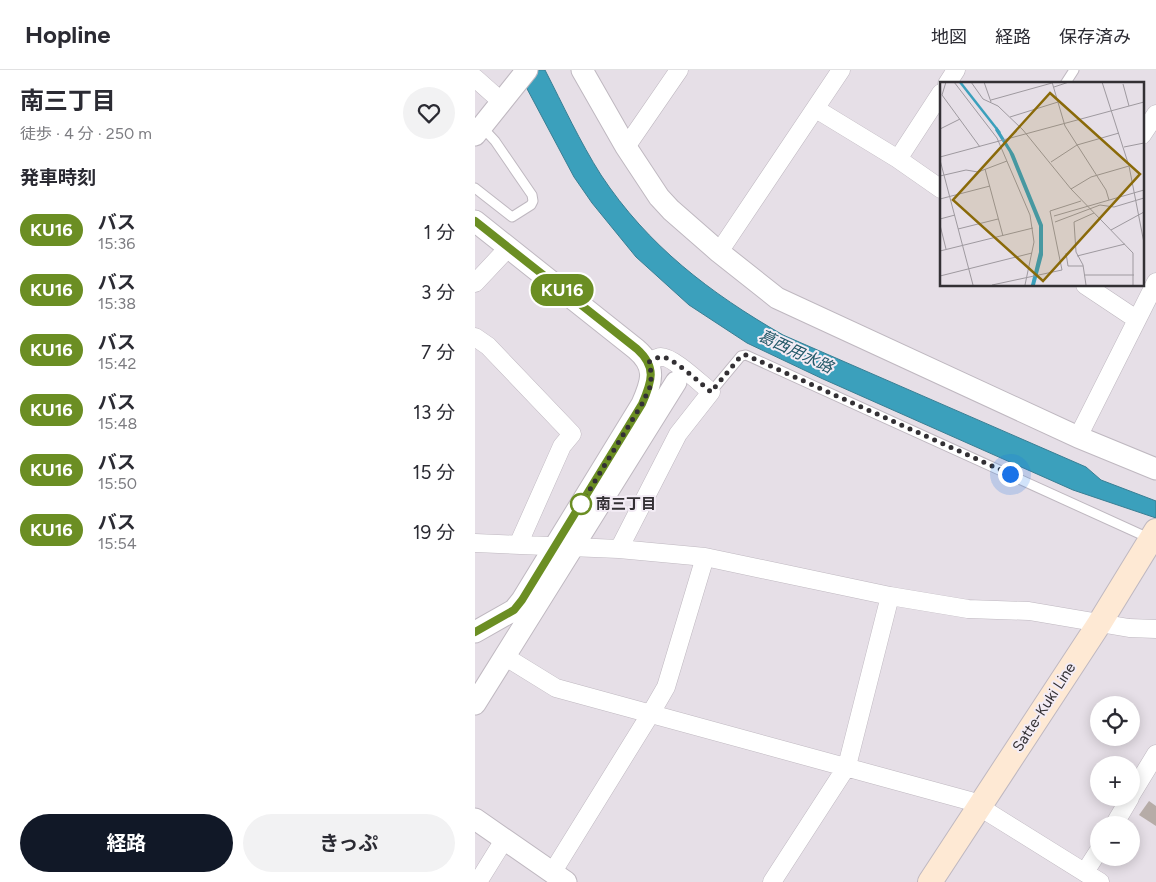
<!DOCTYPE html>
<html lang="ja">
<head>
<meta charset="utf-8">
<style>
  body { margin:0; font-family:Figtree,"Noto Sans JP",sans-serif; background:#f2f2f3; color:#2b2b33; height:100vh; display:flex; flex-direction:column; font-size:19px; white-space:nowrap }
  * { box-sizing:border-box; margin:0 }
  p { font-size:16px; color:#7c7c81 }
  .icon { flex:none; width:28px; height:28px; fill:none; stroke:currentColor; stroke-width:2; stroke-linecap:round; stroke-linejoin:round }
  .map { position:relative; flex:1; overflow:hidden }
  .sheet { display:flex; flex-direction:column; background:#fff; width:475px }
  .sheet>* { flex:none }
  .badge { padding:0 10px; border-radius:16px; font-size:18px; line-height:32px }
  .tools { position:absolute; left:615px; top:626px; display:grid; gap:10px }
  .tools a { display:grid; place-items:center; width:50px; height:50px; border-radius:50%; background:#fff; box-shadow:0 2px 12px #0003; font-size:25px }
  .you { position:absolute; width:25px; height:25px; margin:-12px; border:4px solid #fff; border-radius:50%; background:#1a73e8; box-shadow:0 0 0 8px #1a73e833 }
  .map>.badge { position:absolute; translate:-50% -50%; box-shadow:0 0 0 2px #fff }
  h2 { padding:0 20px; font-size:19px; line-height:45px }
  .round { display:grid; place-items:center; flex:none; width:52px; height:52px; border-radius:26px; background:#f2f2f3 }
  .headline { display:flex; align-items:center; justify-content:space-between; height:85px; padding:0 20px }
  h1 { font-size:24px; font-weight:700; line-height:38px }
  .button { display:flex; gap:10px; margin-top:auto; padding:10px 20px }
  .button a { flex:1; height:58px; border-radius:30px; background:#111827; color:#fff; font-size:20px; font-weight:700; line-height:58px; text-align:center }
  .button a+a { background:#f2f2f3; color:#2b2b33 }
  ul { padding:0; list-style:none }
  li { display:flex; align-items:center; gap:15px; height:60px; padding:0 20px }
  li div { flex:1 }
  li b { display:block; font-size:19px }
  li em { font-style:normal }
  li .badge { min-width:55px; font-weight:700; text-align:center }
  header { display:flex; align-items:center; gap:30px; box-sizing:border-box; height:70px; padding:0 25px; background:#fff; border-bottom:1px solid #e1e1e2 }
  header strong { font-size:24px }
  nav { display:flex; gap:28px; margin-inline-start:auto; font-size:18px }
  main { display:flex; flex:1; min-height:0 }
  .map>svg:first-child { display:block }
</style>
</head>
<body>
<header>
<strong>Hopline</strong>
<nav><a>地図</a><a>経路</a><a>保存済み</a></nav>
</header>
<main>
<section class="sheet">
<div class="headline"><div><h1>南三丁目</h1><p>徒歩 · 4 分 · 250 m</p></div><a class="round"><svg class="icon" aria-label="heart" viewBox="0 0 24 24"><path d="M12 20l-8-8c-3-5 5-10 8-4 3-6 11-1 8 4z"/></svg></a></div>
<h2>発車時刻</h2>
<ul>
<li><span class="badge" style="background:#6b8e23;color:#fff">KU16</span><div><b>バス</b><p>15:36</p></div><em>1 分</em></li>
<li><span class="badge" style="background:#6b8e23;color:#fff">KU16</span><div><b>バス</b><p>15:38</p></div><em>3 分</em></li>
<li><span class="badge" style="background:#6b8e23;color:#fff">KU16</span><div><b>バス</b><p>15:42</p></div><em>7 分</em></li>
<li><span class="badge" style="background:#6b8e23;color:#fff">KU16</span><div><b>バス</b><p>15:48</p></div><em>13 分</em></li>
<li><span class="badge" style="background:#6b8e23;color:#fff">KU16</span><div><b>バス</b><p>15:50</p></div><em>15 分</em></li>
<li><span class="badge" style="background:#6b8e23;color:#fff">KU16</span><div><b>バス</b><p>15:54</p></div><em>19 分</em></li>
</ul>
<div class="button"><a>経路</a><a>きっぷ</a></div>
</section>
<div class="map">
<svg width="681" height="812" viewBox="0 0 681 812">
  <rect width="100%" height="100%" fill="#e6dfe7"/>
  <!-- water -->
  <path fill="#3ba0bc" stroke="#397e93" d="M42,0H70C88,35 105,72 126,105C173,176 235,223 308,265L611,397L626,410L681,431V448L598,420L348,309L272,273L214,235L161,187L117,133L99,107Z"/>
  <!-- building -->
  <path fill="#b6aca7" d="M674,731L681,736V756L664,745Z"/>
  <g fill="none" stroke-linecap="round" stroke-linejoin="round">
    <defs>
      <path id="service" d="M590,14L599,0
        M0,118L37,147L56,135L58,131L57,125L20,71L7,57
        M236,322L266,286L271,285L676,469"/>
      <path id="minor" d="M0,8L27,32
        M472,14L481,0
        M341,39L423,89L466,119
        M667,65L681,44
        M151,77L204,0
        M423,89L466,23
        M244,182L366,0
        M0,213L33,178
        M610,215L661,249
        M0,267L13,276L97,364L87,376L43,475
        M603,367L681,212
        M0,473L144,479L230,487
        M144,479L203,364L236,322C226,314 196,285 185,287C181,288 177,290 174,292
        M29,586L81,618L495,731L625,812
        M656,725L681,684
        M639,755L655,728
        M610,802L624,780
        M77,803L176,643L191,617L230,487L415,526L493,539L554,541L654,558L681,559
        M3,812L29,770
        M297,812L372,696L415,526"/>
      <path id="tertiary" d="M107,0L151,77L184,127L196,140L244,182L302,228L603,367L681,399
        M0,65L52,0
        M0,151L161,279C182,297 177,311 167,334L47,530L39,540L0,562
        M0,634L201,312
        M0,749L91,812"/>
      <path id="secondary" d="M455,812L624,554L681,461"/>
    </defs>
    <!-- service casing -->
    <use href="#service" stroke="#bfb8c0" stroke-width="11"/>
    <!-- minor casing -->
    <use href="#minor" stroke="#bfb8c0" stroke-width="19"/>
    <!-- tertiary casing -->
    <use href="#tertiary" stroke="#bfb8c0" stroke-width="23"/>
    <!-- secondary casing -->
    <use href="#secondary" stroke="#bfb8c0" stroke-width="26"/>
    <!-- service -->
    <use href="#service" stroke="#fff" stroke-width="9"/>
    <!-- minor -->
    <use href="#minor" stroke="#fff" stroke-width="18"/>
    <!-- tertiary -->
    <use href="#tertiary" stroke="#fff" stroke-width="21"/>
    <!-- secondary -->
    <use href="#secondary" stroke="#fee9d4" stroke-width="24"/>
  </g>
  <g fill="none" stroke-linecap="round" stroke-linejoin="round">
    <defs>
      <path id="line" d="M0,151L162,279C182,297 177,311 167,334L47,530L39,540L0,562"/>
    </defs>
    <!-- line casing -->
    <use href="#line" stroke="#fff" stroke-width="11"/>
    <!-- line -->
    <use href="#line" stroke="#6b8e23" stroke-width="8"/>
    <!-- walk -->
    <path stroke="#333034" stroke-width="5" stroke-dasharray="0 9" d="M106,434L167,334L176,315V302L174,292C177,290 181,288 185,287C196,285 226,314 236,322L266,286L271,285L535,404"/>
  </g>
  <!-- markers -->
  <circle fill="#fff" stroke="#6b8e23" stroke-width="2.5" cx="106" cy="434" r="10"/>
  <g text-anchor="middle" stroke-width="4" stroke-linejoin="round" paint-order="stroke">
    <!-- stop labels -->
    <g font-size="15" font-weight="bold" fill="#333034" stroke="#f3ecf5" text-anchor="start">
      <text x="121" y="439">南三丁目</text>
    </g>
    <!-- street labels -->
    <g font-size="15" fill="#333034" stroke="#f3ecf5">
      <text transform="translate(569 637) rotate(-57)" y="5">Satte-Kuki Line</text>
    </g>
    <!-- water labels -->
    <g font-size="16" font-style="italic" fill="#225868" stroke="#f3ecf5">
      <text transform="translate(321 281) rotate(25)" y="6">葛西用水路</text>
    </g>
  </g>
  <!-- overview -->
  <g transform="translate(465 12)">
    <rect width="204" height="204" fill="#e6dfe7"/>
    <path d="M57,45L74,72L103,143V173L95,203H91L99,170V144L69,70L55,48Z" fill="#3ba0bc"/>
    <path fill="none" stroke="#3ba0bc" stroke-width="2.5" d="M20,0L60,51"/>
    <path fill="none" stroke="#9e999f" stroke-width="1" d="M6,0L2,13L40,65M14,0L57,56L90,133L94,160L85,203M31,0L43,17L58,24L83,48L131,107L151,95L189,84M44,0L51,20M112,0L125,44L166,108L169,118M162,0L189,84L204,161M183,2L189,24M114,5L129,0M51,18L112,1M70,35L118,20M0,47L20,37M184,65L204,61M0,75L204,20M0,78L33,203M111,80L137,63L179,51M45,87L63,154M0,94L26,88L38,90L67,79M131,107L193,171V203M0,117L50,104M114,134L204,108M0,137L15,133M115,140L160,123L174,125L204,116M0,143L6,167M18,147L58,137M171,148L204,130M0,169L93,146M126,171L128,184H143M137,174L185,162M145,193H194M0,194L92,171M52,203L122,188L110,129L141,119M146,203L143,183L136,170L134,140L154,131"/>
    <path fill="#8a6a09" fill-opacity="0.15" stroke="#8a6a09" stroke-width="2.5" d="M110,11L200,92L103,199L13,118Z"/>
    <rect width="204" height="204" fill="none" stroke="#333034" stroke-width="2.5"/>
  </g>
</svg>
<div class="tools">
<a><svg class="icon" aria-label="locate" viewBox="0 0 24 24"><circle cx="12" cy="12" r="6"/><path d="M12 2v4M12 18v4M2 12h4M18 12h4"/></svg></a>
<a>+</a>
<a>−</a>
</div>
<div class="you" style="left:535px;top:404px"></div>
<b class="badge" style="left:87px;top:220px;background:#6b8e23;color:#fff">KU16</b>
</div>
</main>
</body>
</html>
